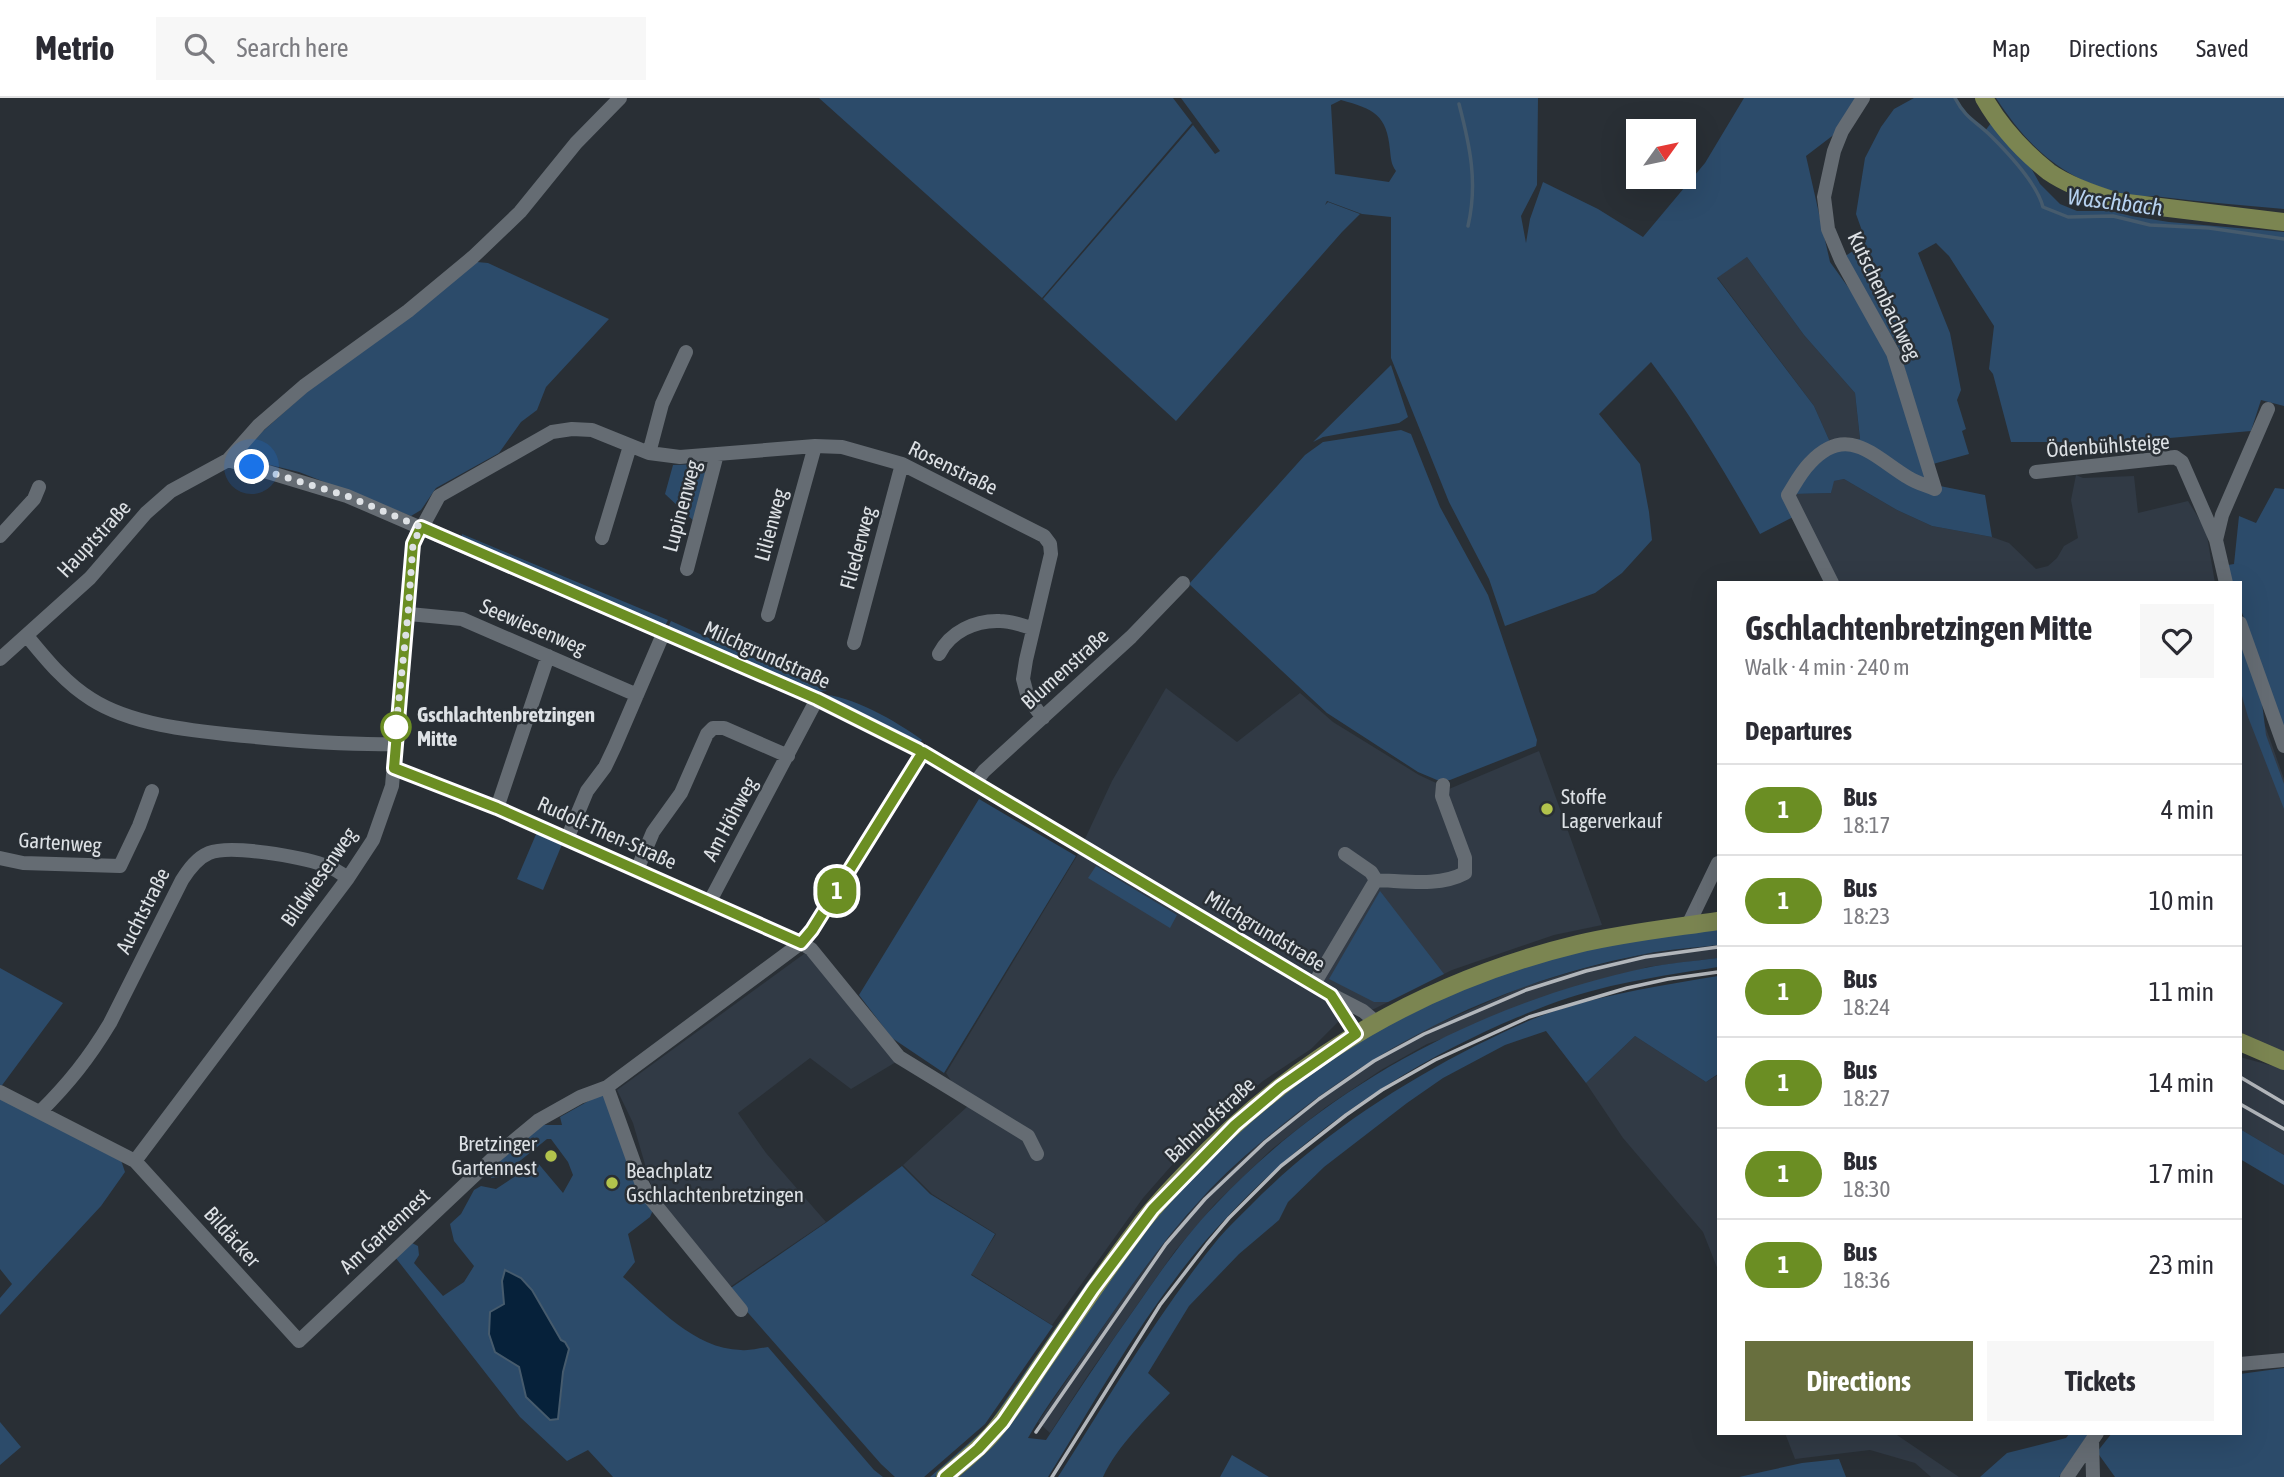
<!DOCTYPE html>
<html lang="en">
<head>
<meta charset="utf-8">
<style>
  body { margin:0; font-family:"Asap Condensed",sans-serif; background:#f7f7f7; color:#2b2b33; height:100vh; display:flex; flex-direction:column; font-size:26px; white-space:nowrap }
  * { box-sizing:border-box; margin:0 }
  p { font-size:23px; color:#7c7c81 }
  .icon { flex:none; width:38px; height:38px; fill:none; stroke:currentColor; stroke-width:2; stroke-linecap:round; stroke-linejoin:round }
  .map { position:relative; flex:1; overflow:hidden }
  .panel { position:absolute; left:1717px; top:483px; width:525px; height:854px; display:flex; flex-direction:column; background:#fff; border-radius:0px; box-shadow:0 7px 28px #0002 }
  .panel>* { flex:none }
  .badge { padding:0 14px; border-radius:23px; font-size:24px; line-height:46px }
  .needle { width:46px; rotate:57deg }
  .buttons { position:absolute; left:1626px; top:21px; display:grid; gap:14px }
  .buttons a { display:grid; place-items:center; width:70px; height:70px; border-radius:0px; background:#fff; box-shadow:0 7px 28px #0002; font-size:35px }
  .you { position:absolute; width:35px; height:35px; margin:-18px; border:5px solid #fff; border-radius:50%; background:#1a73e8; box-shadow:0 0 0 10px #1a73e833 }
  .map>.badge { position:absolute; translate:-50% -50%; box-shadow:0 0 0 4px #fff }
  h2 { padding:0 28px; font-size:26px; line-height:63px }
  .round { display:grid; place-items:center; flex:none; width:74px; height:74px; border-radius:0px; background:#f7f7f7 }
  .summary { display:flex; align-items:center; justify-content:space-between; height:119px; padding:0 28px }
  h1 { font-size:33px; font-weight:700; line-height:52px }
  .cta { display:flex; gap:14px; margin-top:auto; padding:14px 28px }
  .cta a { flex:1; height:80px; border-radius:0px; background:#686f3e; color:#fff; font-size:28px; font-weight:700; line-height:80px; text-align:center }
  .cta a+a { background:#f7f7f7; color:#2b2b33 }
  ul { padding:0; list-style:none }
  li { display:flex; align-items:center; gap:21px; height:91px; padding:0 28px; border-top:2px solid #e1e1e2 }
  li div { flex:1 }
  li b { display:block; font-size:26px }
  li em { font-style:normal }
  li .badge { min-width:77px; font-weight:700; text-align:center }
  header { display:flex; align-items:center; gap:42px; box-sizing:border-box; height:98px; padding:0 35px; background:#fff; border-bottom:2px solid #e1e1e2 }
  header strong { font-size:33px }
  nav { display:flex; gap:38px; margin-inline-start:auto; font-size:24px }
  .search { width:490px; height:63px; background:#f7f7f7; display:flex; align-items:center; gap:18px; box-sizing:border-box; padding:0 24px; border-radius:0px; color:#7c7c81; font-size:26px }
  .map>svg:first-child { display:block }
</style>
</head>
<body>
<header>
<strong>Metrio</strong>
<div class="search"><svg class="icon" aria-label="search" viewBox="0 0 24 24"><circle cx="10" cy="10" r="6"/><path d="M15 15l6 6"/></svg>Search here</div>
<nav><a>Map</a><a>Directions</a><a>Saved</a></nav>
</header>
<div class="map">
<svg width="2284" height="1379" viewBox="0 0 2284 1379">
  <rect width="100%" height="100%" fill="#292f35"/>
  <!-- built -->
  <path fill="#313a45" d="M1747,159L1804,237L1855,295L1860,342L1847,339L1830,344L1814,308L1717,179Z
    M2076,377L2083,380L2134,378L2138,415L2188,403L2206,432L2215,485H1837L1794,396L1831,395L1833,383L1844,381L1897,412L1932,428L1992,439L2009,445L2036,471L2048,468L2057,460L2064,448L2078,440L2071,402Z
    M2240,557L2284,681V956L2240,934Z
    M1166,590L1237,644L1300,595L1333,624L1419,677L1449,691L1539,653L1602,827L1554,837L1452,872L1374,911L1343,919L1311,951L1263,983L1215,1023L1179,1059L1143,1100L1052,1227L971,1176L996,1136L932,1096L903,1067L968,1008L946,975L1077,758L1112,683Z
    M1718,847V860L1647,869L1427,946L1381,972L1326,1009L1272,1051L1215,1106L1175,1153L1088,1277L1050,1335L1038,1324L1127,1194L1164,1144L1203,1099L1264,1041L1317,999L1373,960L1421,933L1525,888L1586,870L1646,856Z
    M808,853L896,964L851,991L810,960L738,1015L766,1055L826,1124L727,1191L653,1094L633,1025L617,992Z
    M1635,938L1706,984L1718,977V1172L1703,1134L1623,1040L1586,985Z
    M2240,959L2284,971V1057L2240,1031Z
    M1785,1335H1894L1959,1379H1931L1915,1365L1870,1352L1795,1361Z"/>
  <!-- green -->
  <path fill="#2c4b6a" fill-rule="evenodd" d="M819,0H1173L1192,25L1042,200Z
    M1181,0H1538L1537,87L1521,118L1526,145L1530,121L1543,84L1598,111L1643,139L1705,65L1744,0H1860L1840,32L1806,58L1830,164L1897,257L1930,386L1985,397L1992,439L1932,428L1897,412L1844,381L1834,383L1831,395L1794,396L1795,418L1760,436C1726,376 1692,318 1651,264L1599,316L1640,366L1649,414L1652,442L1622,475L1595,495L1505,528L1489,481L1449,404L1391,260V119L1362,116L1327,103L1325,107L1328,104L1360,116L1342,134L1176,323L1043,201L1193,27L1215,56L1220,53ZM1341,2C1374,11 1387,17 1390,52C1391,61 1391,66 1396,73L1389,84L1335,76L1331,7ZM1747,159L1804,237L1855,295L1860,341L1830,344L1814,308L1717,180Z
    M1914,0H1956L1964,14L1985,33L1991,25L2031,70L2040,86L2060,106L2077,113H2111L2131,118L2169,124L2284,134V308L2261,302L2251,333L2123,344H2011L1993,276L1989,271L1994,228L1949,158L1936,145L1918,155L1950,235L1961,292L1957,302L1966,331L1962,333L1969,356L1933,366L1919,326L1900,252L1844,159L1866,144L1856,116L1865,60L1881,29L1894,11Z
    M1996,0H2284V111C2243,107 2202,104 2162,99C2151,97 2140,99 2130,97C2067,85 2030,52 1996,0Z
    M477,164L488,165L609,221L546,289L537,312L521,324L499,355L436,390L421,412L411,418L299,374L250,362C246,357 245,354 246,348L307,294Z
    M1391,267L1408,319L1399,325L1323,339L1313,344Z
    M1401,332L1411,336L1440,409L1488,497L1537,642L1536,648L1450,682H1437L1418,674L1327,615L1189,486L1305,357L1323,344Z
    M700,366C714,383 701,406 696,425L665,396L673,367Z
    M2275,390L2284,391V634L2240,509V485H2232L2228,467L2234,466L2239,418L2256,425Z
    M462,436L668,522L665,528L461,440Z
    M671,523L827,593L814,594L668,529Z
    M2240,540L2261,597L2266,637L2284,686V711L2248,619L2240,591Z
    M819,596C851,597 896,623 922,642L920,646Z
    M979,701L1076,758L944,975L892,940L859,897Z
    M537,734L563,744L543,792L517,781Z
    M1096,768L1177,817L1170,830L1088,780Z
    M1380,793L1444,876L1388,904H1374L1329,881Z
    M1718,831V847C1694,850 1669,851 1645,856C1515,881 1401,934 1297,1015C1264,1041 1230,1069 1202,1100C1161,1144 1127,1194 1093,1243C1072,1275 1046,1307 1028,1340L1046,1342C1076,1296 1106,1251 1138,1206C1162,1171 1186,1137 1216,1106C1330,985 1483,905 1645,870C1669,865 1694,863 1718,860V869C1661,878 1603,886 1548,907C1427,953 1316,1024 1228,1118C1155,1194 1103,1290 1048,1379H959L987,1354L1156,1115L1209,1060L1289,990L1371,935L1449,896L1497,876L1609,845Z
    M0,870L63,905L0,990Z
    M1718,878V976L1706,984L1635,938L1586,985L1546,933L1505,947L1443,980L1407,1005L1324,1069L1288,1104L1279,1122L1239,1156L1189,1208L1148,1275L1170,1295C1146,1321 1118,1347 1103,1379H1058C1109,1299 1158,1215 1218,1141C1228,1129 1240,1118 1251,1107C1316,1041 1393,990 1475,948C1502,935 1529,921 1558,912C1610,895 1665,887 1718,878Z
    M601,996L608,1000L653,1112L650,1119L628,1136L635,1164L623,1179C657,1208 694,1251 741,1252C750,1253 760,1250 768,1249L874,1372L883,1379H613L588,1352L567,1363L520,1319L395,1159L410,1144L418,1148L419,1157L414,1165L443,1198L464,1184L474,1168L454,1143L450,1126L461,1116L474,1092L481,1088L496,1091L537,1064L563,1095L573,1077L568,1064L551,1041H547L500,1079L491,1080L489,1071L541,1027H562L560,1019ZM506,1173L532,1192L561,1242L569,1251L563,1274L560,1308L526,1299L519,1269L490,1214L504,1206L502,1183Z
    M0,1001L121,1062L125,1074L101,1108L0,1217V1200L12,1186L0,1171Z
    M2240,1031L2284,1057V1087L2240,1061Z
    M902,1068L930,1096L995,1136L971,1177L1053,1228L985,1326L924,1379H895L881,1366L728,1192L827,1124Z
    M1144,1109L1026,1280L976,1344L935,1379H930L987,1329L1085,1187Z
    M2284,1270V1379H2115L2097,1354L2112,1335H2240V1276Z
    M0,1324L21,1349L0,1367Z
    M2070,1335H2089L2059,1379H1980L2007,1355L2066,1340Z
    M1232,1357L1269,1379H1220Z
    M1839,1361L1846,1379H1739L1802,1365Z"/>
  <!-- water -->
  <path fill="#06213a" stroke="#465b6d" stroke-width="2" d="M505,1172L521,1180L532,1192L561,1242L565,1244L569,1251L563,1274L558,1321L550,1322L526,1299L519,1269L495,1254L489,1236L490,1214L504,1206L502,1183Z"/>
  <g fill="none" stroke-linecap="round" stroke-linejoin="round">
    <!-- stream -->
    <path stroke="#465b6d" stroke-width="3.5" d="M1955,0C1966,21 1976,23 1992,39C2009,56 2037,86 2043,109L2068,119L2113,118L2150,127L2209,130L2284,141
      M1459,6C1470,48 1478,85 1468,128"/>
    <!-- minor -->
    <path stroke="#656c73" stroke-width="14" d="M649,355L662,306L686,254
      M228,362L347,398L817,601L923,654L1330,896L1363,913L1376,924
      M2036,374L2175,359L2182,364L2216,442
      M0,438L34,401L39,389
      M602,440L630,348
      M687,471L717,356
      M1832,485L1788,397C1795,386 1801,374 1810,365C1848,324 1875,360 1909,380C1917,385 1926,387 1935,391L1893,255L1841,162L1828,131L1824,99L1834,53L1842,33L1863,0
      M2226,485L2216,442L2222,417L2268,311
      M409,516L462,521L637,597
      M768,517L815,348
      M2240,525L2284,648
      M27,538C46,561 65,585 91,601C133,628 196,633 245,638C295,643 344,647 394,646
      M854,545L902,366
      M939,556C950,534 975,522 1000,523C1011,523 1023,528 1033,530
      M0,561L90,480L146,415L171,393L228,362L259,327L304,288L408,213L473,159L520,114L576,45L620,0
      M394,670L497,710L801,845L811,851L899,959L1028,1038L1037,1056
      M974,686L984,673L1131,539L1183,485
      M497,710L548,558
      M567,741L587,693L605,669L615,648L664,534
      M1345,756L1371,774L1376,782
      M0,760L23,765L120,768L139,728L152,693
      M637,772L653,734L681,695L707,636L713,630H724L788,658
      M710,803L817,601
      M1688,827L1718,765
      M1314,886L1376,782C1406,783 1439,789 1465,775V760L1442,698L1443,687
      M1332,898L1356,936
      M607,989L641,1084L650,1100L741,1212
      M0,994L135,1063L299,1243L493,1060L539,1022L580,999L607,989L801,845L812,832L923,654
      M40,1014C69,985 89,960 110,925L182,782C189,771 197,760 209,755C231,746 301,759 324,767C333,769 341,776 348,780
      M135,1063L348,780L373,742L392,688L413,446L439,398L552,334L572,331L592,332L649,355L680,359L815,348L842,349L902,366L1044,438L1050,446L1051,456L1026,562L1023,581L1028,600L1043,620
      M2240,1266L2284,1262
      M2092,1342L2093,1379
      M2067,1379L2097,1335"/>
    <!-- major -->
    <path stroke="#7b8551" stroke-width="18" d="M1984,0C2000,28 2024,54 2049,74C2069,88 2096,97 2119,104L2284,124
      M2240,944L2284,963
      M945,1379C961,1365 978,1352 992,1336C1011,1314 1027,1288 1044,1263C1074,1220 1103,1176 1135,1134C1150,1112 1169,1093 1187,1074C1295,959 1425,883 1578,846C1624,835 1671,830 1718,823"/>
    <!-- rail -->
    <path stroke="#b2b6bb" stroke-width="3.5" d="M2240,979L2284,1005
      M2240,1006L2284,1031
      M1036,1334L1166,1146L1205,1101L1265,1044L1319,1001L1374,963L1424,936L1526,892L1586,873L1645,859L1718,849
      M1052,1379L1160,1207L1207,1146L1229,1120L1281,1068L1346,1017L1382,992L1435,962L1529,919L1627,890L1668,881L1718,874"/>
  </g>
  <g fill="none" stroke-linecap="round" stroke-linejoin="round">
    <defs>
      <path id="line" d="M919,652L817,601L421,429L413,446L394,670L497,710L801,845L812,832L923,654L1331,897L1356,936L1280,989L1235,1027L1153,1111L1093,1191L1003,1324L978,1351L945,1379"/>
    </defs>
    <!-- line casing -->
    <use href="#line" stroke="#fff" stroke-width="16"/>
    <!-- line -->
    <use href="#line" stroke="#6b8e23" stroke-width="10"/>
    <!-- walk -->
    <path stroke="#dde1e5" stroke-width="7" stroke-dasharray="0 12.6" d="M252,369L347,398L421,429L413,446L408,516L396,629"/>
  </g>
  <!-- markers -->
  <circle fill="#fff" stroke="#6b8e23" stroke-width="3.5" cx="396" cy="629" r="14"/>
  <g fill="#b2c34c" stroke="#292f35" stroke-width="2.5">
    <circle cx="1547" cy="711" r="7"/>
    <circle cx="551" cy="1058" r="7"/>
    <circle cx="612" cy="1085" r="7"/>
  </g>
  <g text-anchor="middle" stroke-width="5" stroke-linejoin="round" paint-order="stroke">
    <!-- street labels -->
    <g font-size="21" fill="#dde1e5" stroke="#292f35">
      <text transform="translate(1884 198) rotate(64)" y="7">Kutschenbachweg</text>
      <text transform="translate(2108 348) rotate(-4)" y="7">Ödenbühlsteige</text>
      <text transform="translate(953 370) rotate(26)" y="7">Rosenstraße</text>
      <text transform="translate(682 408) rotate(-75)" y="7">Lupinenweg</text>
      <text transform="translate(771 427) rotate(-75)" y="7">Lilienweg</text>
      <text transform="translate(94 441) rotate(-47)" y="7">Hauptstraße</text>
      <text transform="translate(858 450) rotate(-75)" y="7">Fliederweg</text>
      <text transform="translate(533 529) rotate(23)" y="7">Seewiesenweg</text>
      <text transform="translate(767 557) rotate(24)" y="7">Milchgrundstraße</text>
      <text transform="translate(1065 571) rotate(-42)" y="7">Blumenstraße</text>
      <text transform="translate(730 721) rotate(-62)" y="7">Am Höhweg</text>
      <text transform="translate(607 735) rotate(24)" y="7">Rudolf-Then-Straße</text>
      <text transform="translate(60 745) rotate(4)" y="7">Gartenweg</text>
      <text transform="translate(319 779) rotate(-55)" y="7">Bildwiesenweg</text>
      <text transform="translate(143 813) rotate(-63)" y="7">Auchtstraße</text>
      <text transform="translate(1265 833) rotate(31)" y="7">Milchgrundstraße</text>
      <text transform="translate(1210 1022) rotate(-43)" y="7">Bahnhofstraße</text>
      <text transform="translate(385 1133) rotate(-43)" y="7">Am Gartennest</text>
      <text transform="translate(232 1139) rotate(48)" y="7">Bildäcker</text>
    </g>
    <!-- stop labels -->
    <g font-size="21" font-weight="bold" fill="#dde1e5" stroke="#292f35" text-anchor="start">
      <text x="417" y="624">Gschlachtenbretzingen<tspan x="417" dy="24">Mitte</tspan></text>
    </g>
    <!-- poi labels -->
    <g font-size="21" fill="#dde1e5" stroke="#292f35" text-anchor="start">
      <text x="1561" y="706">Stoffe<tspan x="1561" dy="24">Lagerverkauf</tspan></text>
      <text x="537" y="1053" text-anchor="end">Bretzinger<tspan x="537" dy="24">Gartennest</tspan></text>
      <text x="626" y="1080">Beachplatz<tspan x="626" dy="24">Gschlachtenbretzingen</tspan></text>
    </g>
    <!-- water labels -->
    <g font-size="23" font-style="italic" fill="#b6d1ef" stroke="#292f35">
      <text transform="translate(2115 104) rotate(7)" y="8">Waschbach</text>
    </g>
  </g>
</svg>
<div class="buttons">
<a><svg class="needle" viewBox="-14 -14 28 28"><path d="M0-13l5 13h-10z" fill="#e53935"/><path d="M0 13l5-13h-10z" fill="#7c7c81"/></svg></a>
</div>
<div class="you" style="left:252px;top:369px"></div>
<b class="badge" style="left:837px;top:793px;background:#6b8e23;color:#fff">1</b>
<section class="panel">
<div class="summary"><div><h1>Gschlachtenbretzingen Mitte</h1><p>Walk · 4 min · 240 m</p></div><a class="round"><svg class="icon" aria-label="heart" viewBox="0 0 24 24"><path d="M12 20l-8-8c-3-5 5-10 8-4 3-6 11-1 8 4z"/></svg></a></div>
<h2>Departures</h2>
<ul>
<li><span class="badge" style="background:#6b8e23;color:#fff">1</span><div><b>Bus</b><p>18:17</p></div><em>4 min</em></li>
<li><span class="badge" style="background:#6b8e23;color:#fff">1</span><div><b>Bus</b><p>18:23</p></div><em>10 min</em></li>
<li><span class="badge" style="background:#6b8e23;color:#fff">1</span><div><b>Bus</b><p>18:24</p></div><em>11 min</em></li>
<li><span class="badge" style="background:#6b8e23;color:#fff">1</span><div><b>Bus</b><p>18:27</p></div><em>14 min</em></li>
<li><span class="badge" style="background:#6b8e23;color:#fff">1</span><div><b>Bus</b><p>18:30</p></div><em>17 min</em></li>
<li><span class="badge" style="background:#6b8e23;color:#fff">1</span><div><b>Bus</b><p>18:36</p></div><em>23 min</em></li>
</ul>
<div class="cta"><a>Directions</a><a>Tickets</a></div>
</section>
</div>
</body>
</html>
